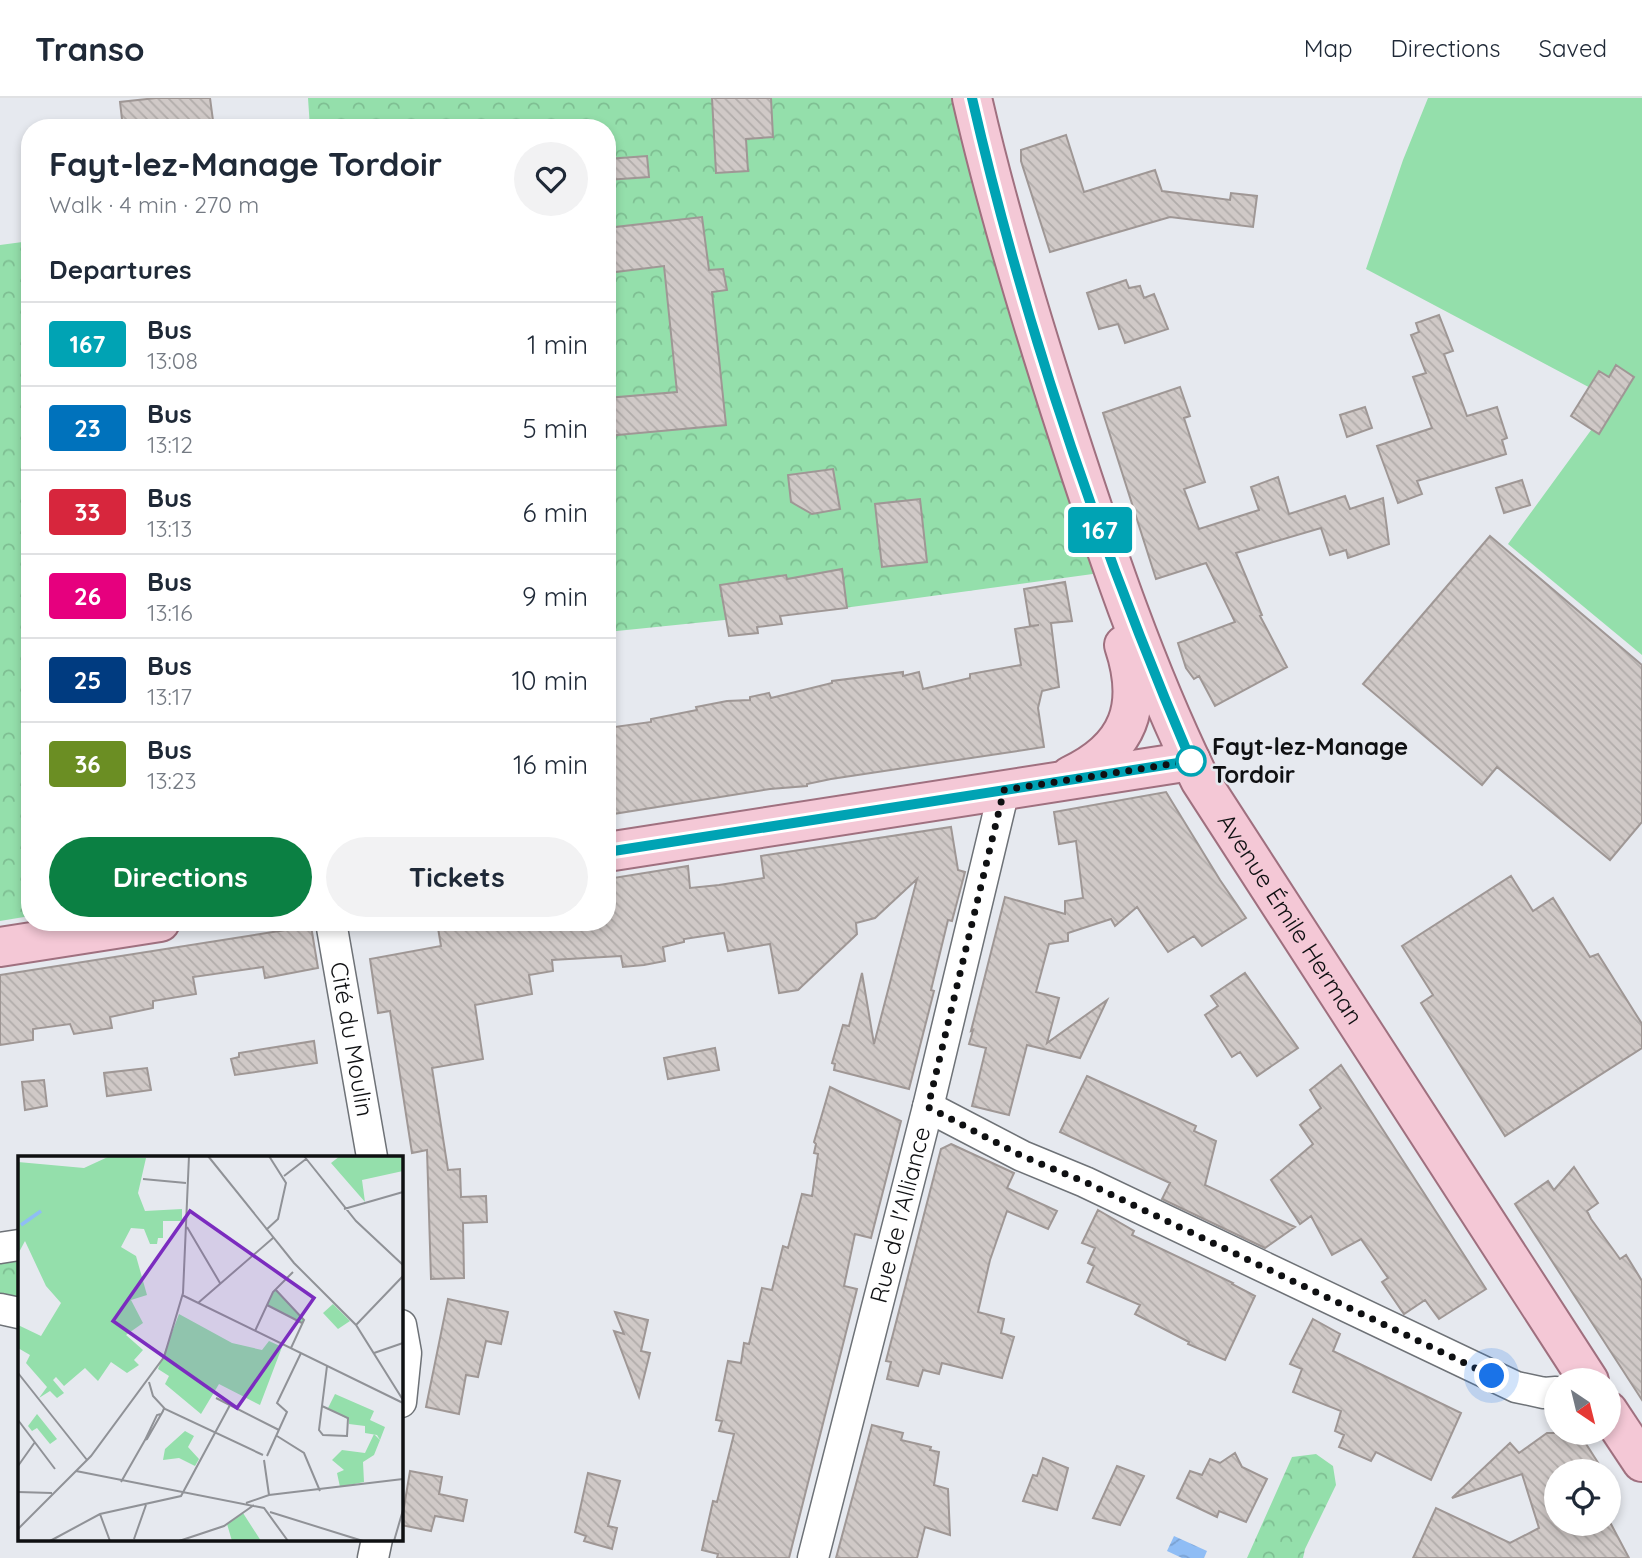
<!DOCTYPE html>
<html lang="en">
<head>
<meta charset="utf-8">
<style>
  body { margin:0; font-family:Quicksand,sans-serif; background:#f2f2f3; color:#1f2937; height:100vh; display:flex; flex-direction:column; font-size:26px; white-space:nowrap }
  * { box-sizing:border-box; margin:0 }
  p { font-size:23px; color:#747a83 }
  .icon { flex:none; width:38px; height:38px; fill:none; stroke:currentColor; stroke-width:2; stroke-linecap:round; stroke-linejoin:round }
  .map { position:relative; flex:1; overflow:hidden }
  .panel { position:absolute; left:21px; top:21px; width:595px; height:812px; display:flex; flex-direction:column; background:#fff; border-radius:28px; box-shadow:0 4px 10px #0003 }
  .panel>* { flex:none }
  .badge { padding:0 14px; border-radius:5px; font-size:24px; line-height:46px }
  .needle { width:46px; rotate:145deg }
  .buttons { position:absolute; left:1544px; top:1270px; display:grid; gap:14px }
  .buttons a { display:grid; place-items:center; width:77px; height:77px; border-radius:50%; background:#fff; box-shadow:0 4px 10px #0003; font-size:35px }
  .you { position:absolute; width:35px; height:35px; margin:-18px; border:5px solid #fff; border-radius:50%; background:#1a73e8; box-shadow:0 0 0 10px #1a73e833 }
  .map>.badge { position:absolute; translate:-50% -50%; box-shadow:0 0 0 4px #fff }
  h2 { padding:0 28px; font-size:26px; line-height:63px }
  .round { display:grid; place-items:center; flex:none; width:74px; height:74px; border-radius:37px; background:#f2f2f3 }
  .overview { display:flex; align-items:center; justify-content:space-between; height:119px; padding:0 28px }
  h1 { font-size:33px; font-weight:700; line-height:52px }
  .primary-button { display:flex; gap:14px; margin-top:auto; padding:14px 28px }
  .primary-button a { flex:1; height:80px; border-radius:42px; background:#0b8043; color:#fff; font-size:28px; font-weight:700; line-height:80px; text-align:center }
  .primary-button a+a { background:#f2f2f3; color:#1f2937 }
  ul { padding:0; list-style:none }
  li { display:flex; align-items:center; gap:21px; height:84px; padding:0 28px; border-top:2px solid #e0e1e3 }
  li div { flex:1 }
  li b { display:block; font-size:26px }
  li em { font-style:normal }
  li .badge { min-width:77px; font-weight:700; text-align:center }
  header { display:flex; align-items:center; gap:42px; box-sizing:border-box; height:98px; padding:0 35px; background:#fff; border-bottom:2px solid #e0e1e3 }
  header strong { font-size:33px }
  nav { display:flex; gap:38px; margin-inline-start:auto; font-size:24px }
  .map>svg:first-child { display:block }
</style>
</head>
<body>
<header>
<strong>Transo</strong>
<nav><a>Map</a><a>Directions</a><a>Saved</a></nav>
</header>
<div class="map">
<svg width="1642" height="1460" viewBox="0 0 1642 1460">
  <defs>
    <pattern id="forest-crowns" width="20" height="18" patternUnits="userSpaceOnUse" patternTransform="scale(1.75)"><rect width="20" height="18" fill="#94dfab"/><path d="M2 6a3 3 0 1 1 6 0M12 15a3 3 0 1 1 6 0" fill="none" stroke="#7ebe92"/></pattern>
    <pattern id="water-waves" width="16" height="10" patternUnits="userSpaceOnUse" patternTransform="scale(1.75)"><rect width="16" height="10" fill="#8fbdf5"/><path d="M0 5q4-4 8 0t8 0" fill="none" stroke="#7aa1d1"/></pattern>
    <pattern id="building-back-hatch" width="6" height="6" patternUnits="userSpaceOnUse" patternTransform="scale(1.75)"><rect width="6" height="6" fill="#d0c9c7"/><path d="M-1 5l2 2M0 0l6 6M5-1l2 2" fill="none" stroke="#b1acaa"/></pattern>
  </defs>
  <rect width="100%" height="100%" fill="#e6e9ef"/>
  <!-- green -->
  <path fill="#94dfab" d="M1428,0H1642V557L1508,446L1613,302L1366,171L1403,62Z"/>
  <!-- forest -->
  <path fill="url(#forest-crowns)" d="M308,0H972L1100,475L844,510L607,534V30H310Z
    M30,143V818L0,823V147Z
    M19,1147V1215L0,1211V1150Z
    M1316,1356L1333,1368L1336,1387L1305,1451L1303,1460H1247L1292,1359Z"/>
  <!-- water -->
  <path fill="url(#water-waves)" d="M1174,1438L1207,1453L1204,1460H1182L1167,1453Z"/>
  <!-- building -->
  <path fill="url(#building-back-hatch)" stroke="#9f9795" stroke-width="2" d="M156,0H210L214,30H123L120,4Z
    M712,0H771L773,39L746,41L748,73L716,75Z
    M1066,37L1084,94L1155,72L1162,93L1230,102L1231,95L1257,98L1253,129L1170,119L1050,154L1021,63V52Z
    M647,58L649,79L607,82V61Z
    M702,119L709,172L723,171L727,192L712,194L726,327L607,338V300L677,294L664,168L607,175V130Z
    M1126,182L1129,190L1140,188L1144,200L1154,196L1168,231L1125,245L1118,226L1099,231L1087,195Z
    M1439,217L1453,253L1444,256L1467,318L1497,309L1507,340L1502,342L1506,356L1417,383L1422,396L1398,405L1377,348L1432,330L1413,279L1426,275L1411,237L1419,234L1416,225Z
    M1616,267L1634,279L1599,336L1571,318L1599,273L1609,279Z
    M1180,289L1190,318L1184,320L1205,384L1184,391L1199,431L1259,412L1251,389L1278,379L1289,416L1345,398L1350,411L1383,400L1389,446L1348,460L1346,452L1330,457L1321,430L1236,455L1262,517L1260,518L1287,569L1215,608L1199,578L1194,581L1186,570L1178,545L1235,524L1206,465L1156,481L1103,315Z
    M1365,309L1372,330L1347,339L1340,317Z
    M833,371L840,411L812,416L791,404L788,377Z
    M1522,382L1530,407L1504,415L1496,390Z
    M920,401L927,464L882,469L875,406Z
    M1490,438L1642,567V724L1610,762L1497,669L1482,687L1363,586Z
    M842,471L847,510L780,518L782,526L757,529L758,535L729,538L720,487L786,477L787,481Z
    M1065,484L1072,523L1051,525L1059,589L1042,593L1038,610L1044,649L831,681L807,686V688L770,691L607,717V630L651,624V621L697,612L696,609L727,603L750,602V599L769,595L771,600L832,585V583L903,574V578L919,574L923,591L970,580V576L1021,567L1015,531L1039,527L1030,528L1024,491Z
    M1166,694L1220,782L1246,820L1202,848L1194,838L1168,854L1137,809L1115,828L1111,821L1068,835V843L1049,846L1036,894L1059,900L1047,945L1107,902L1080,960L1027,947L1009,1017L972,1008L986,950L969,946L973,932L971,933L1005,799L1065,816V803L1083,800L1076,743L1059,746L1054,714Z
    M951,729L958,772L965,774L952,823L948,822L931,892L934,893L909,991L834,972L835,966L832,965L843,927L849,928L862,875L874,946L917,781L875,820L856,825L857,836L798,892L779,895L770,846L728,853L724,835L684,841V844L663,849L665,863L644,867L623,869L621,858L552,862L553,873L529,877L532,896L475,907L483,961L432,970L448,1072L460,1071L461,1099L486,1098L487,1124L463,1125L464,1180L431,1181L427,1052L412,1055L390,913L378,915L370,861L441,848L437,824H607V781L688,768L690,790L719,787L764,780L761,758Z
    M1511,778L1533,813L1553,800L1590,859L1598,856L1642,926V950L1505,1038L1421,905L1433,897L1402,848Z
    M311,828L318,870L265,880L263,869L193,879L196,896L153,903V910L110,919L112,930L74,936L70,926L33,931V942L0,947V877Z
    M1245,875L1298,950L1257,978L1240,954L1232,959L1205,917L1218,908L1211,898Z
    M314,943L317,965L235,977L231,961L239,959V955Z
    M715,950L719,972L668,981L664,960Z
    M1341,967L1486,1191L1439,1221L1425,1202L1404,1216L1382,1184L1388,1180L1361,1141L1332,1157L1311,1118L1300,1126L1271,1082L1313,1046L1300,1027L1321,1010L1310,992Z
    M147,970L151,992L107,998L104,975Z
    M1087,978L1196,1028L1194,1033L1216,1043L1205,1087L1295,1129L1265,1150L1162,1101L1170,1085L1060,1034Z
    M44,982L47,1008L25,1012L22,984Z
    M830,989L901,1023L871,1140L855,1136L844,1188L857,1191L789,1460H717L718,1456L702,1452L713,1403L717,1404L734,1336L719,1333L722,1323L716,1322L728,1263L741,1265L744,1245L749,1246L762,1190L772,1192L783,1148L788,1150L802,1096L812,1098L818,1056L814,1055L816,1046L814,1044Z
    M951,1046L1014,1075L1007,1090L1057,1113L1048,1131L1007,1113L990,1162L978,1214L1004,1221L1001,1235L1014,1239L1002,1280L942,1265L939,1276L923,1272L918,1288L887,1281L891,1264L886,1263L941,1051Z
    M1574,1069L1598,1105L1587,1113L1591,1121L1620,1161L1626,1157L1642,1183V1302L1515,1106L1548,1083L1554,1092Z
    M1098,1112L1134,1133L1132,1137L1233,1185L1232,1186L1255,1198L1225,1262L1188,1246L1189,1244L1135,1216L1140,1207L1087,1184L1094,1168L1088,1165L1095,1150L1082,1145Z
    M448,1201L508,1214L501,1246L486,1243L478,1279L466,1277L459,1316L426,1309Z
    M615,1214L648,1222L641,1253L650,1255L639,1299L614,1233L624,1236Z
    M1313,1221L1340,1236L1333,1253L1461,1315L1431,1382L1376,1354L1371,1363L1339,1349L1344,1337L1335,1333L1341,1313L1293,1294L1302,1271L1290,1266Z
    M872,1327L903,1335L901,1342L931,1349L930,1352L939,1354L934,1387L948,1391L950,1437L925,1429L917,1460H836Z
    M1547,1335H1579L1604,1374H1556V1426H1611L1629,1460H1413L1436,1410L1510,1445L1539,1430L1522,1376L1452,1400L1510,1345L1519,1355Z
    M1235,1355L1242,1369L1267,1381L1246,1424L1219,1413L1217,1419L1177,1400L1190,1373L1202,1377L1210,1361L1220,1365Z
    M1043,1360L1068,1370L1057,1412L1023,1403L1033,1377L1037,1378Z
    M1117,1368L1144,1378L1120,1427L1093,1420Z
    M410,1373L442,1379L439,1396L467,1402L463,1423L435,1418L431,1433L401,1427Z
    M588,1375L620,1383L608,1428L617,1430L612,1451L584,1443L586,1438L575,1434Z"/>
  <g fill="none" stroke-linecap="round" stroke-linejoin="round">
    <defs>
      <g id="minor">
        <path id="s1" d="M331,824L372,1059"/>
        <path d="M928,1009L1022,1058L1085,1084L1516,1289L1544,1295L1556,1294"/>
        <path d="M0,1150L19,1147"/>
        <path d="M0,1211L19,1215"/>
        <path d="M401,1227L406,1255L401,1304"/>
        <path d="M373,1460L377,1441"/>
        <path id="s2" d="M813,1460L928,1009L1004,692"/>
      </g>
      <g id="major">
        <path id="s3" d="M972,0C998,114 1032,225 1068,336C1106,453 1146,572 1200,682L1589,1283"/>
        <path d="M1070,678C1130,650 1144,607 1124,547"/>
        <path d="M607,754L1191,663"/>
        <path d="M0,849L160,824"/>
        <path d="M1608,1313L1642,1364"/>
      </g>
    </defs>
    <!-- minor casing -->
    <use href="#minor" stroke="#6e7277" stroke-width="33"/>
    <!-- major casing -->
    <use href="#major" stroke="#9f707f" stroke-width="42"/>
    <!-- minor -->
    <use href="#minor" stroke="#fff" stroke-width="30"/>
    <!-- major -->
    <use href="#major" stroke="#f4c8d6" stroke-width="38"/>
  </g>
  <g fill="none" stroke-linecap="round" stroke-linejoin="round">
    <defs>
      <path id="line" d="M607,754L1191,663C1100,449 1024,227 972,0"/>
    </defs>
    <!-- line casing -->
    <use href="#line" stroke="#fff" stroke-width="16"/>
    <!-- line -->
    <use href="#line" stroke="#00a3b4" stroke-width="10"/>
    <!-- walk -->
    <path stroke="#0f1012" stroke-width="7" stroke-dasharray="0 12.6" d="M1191,663L1004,692L928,1009L1022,1058L1085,1084L1492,1278"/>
  </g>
  <!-- markers -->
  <circle fill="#fff" stroke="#00a3b4" stroke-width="3.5" cx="1191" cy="663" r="14"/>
  <g text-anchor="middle" stroke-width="5" stroke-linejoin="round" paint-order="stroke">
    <!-- stop labels -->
    <g font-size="24" font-weight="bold" fill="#0f1012" stroke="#e6e9ef" text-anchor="start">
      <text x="1212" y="657">Fayt-lez-Manage<tspan x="1212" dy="28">Tordoir</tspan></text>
    </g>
    <!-- street labels -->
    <g font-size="24" fill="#0f1012" stroke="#e6e9ef">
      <text dy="8" stroke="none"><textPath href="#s3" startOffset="886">Avenue Émile Herman</textPath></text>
      <text dy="8" stroke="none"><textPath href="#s1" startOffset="119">Cité du Moulin</textPath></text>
      <text dy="8" stroke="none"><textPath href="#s2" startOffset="354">Rue de l'Alliance</textPath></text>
    </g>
  </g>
  <!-- overview -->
  <g transform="translate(18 1058)">
    <rect width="385" height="385" fill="#e6e9ef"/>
    <path d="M92,0L128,2L120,37L127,55L164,53V65H145V82H140L139,88H132L126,73L113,72L103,91L118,100L129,139L113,144L125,167L108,179L125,194L116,204L121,209L109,217L93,206L80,225L67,212L46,230L38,221L35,224L46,237L39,242L32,235L21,242L29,231L8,207L12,199L0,192V169L23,180L43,147L28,130L7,85L0,98V6L66,12ZM322,0H385V15L344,24L347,46L313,7ZM315,148L332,165L320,173L305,157ZM317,238L356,255L352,264L367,271L362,284L359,279L347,277V270L331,268V264L310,252ZM19,258L39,283L32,288L19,272L14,275L10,270Z" fill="#94dfab"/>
    <path d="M257,133L285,163V168L249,149ZM161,158L214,187L244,194L251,185L264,191L242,249L201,228L183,258L147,228L151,220L140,213ZM167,275L176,280L170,291L181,303L177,310L161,302L145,304L147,293ZM356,278L362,284L356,299L345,306L346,326L322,331L319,317L326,314L314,304L324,294L347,297ZM225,357L243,385H214L209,368Z" fill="#94dfab"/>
    <path fill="none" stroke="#8fbdf5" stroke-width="3.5" d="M3,69L23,55"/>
    <path fill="none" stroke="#909297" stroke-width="2" d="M190,0L276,107L338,169L385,244M286,0L338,65L385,109M266,20L288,3M125,23L168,27M326,53L385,36M169,71L202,127M248,74L260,63L268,27L251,0M257,133L286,164L273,192M164,139L385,247M180,147L255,82M249,149L284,167M338,169L385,120M237,175L255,136L275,116M356,197L385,187M0,217L69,304M131,226L135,240L147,253L245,299M198,242L261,274M304,250L330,262L329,280L305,279L301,274L309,210M143,258L139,259L127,284L129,283L145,255L146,252M0,264L37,313M259,280L286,297L302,335M249,300L269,256L259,247L283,197M246,304L251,339M0,310L17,286M58,315L246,352L270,385M103,326L127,284M0,336L34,337M228,347L251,339L385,323M252,356L345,385M82,358L92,385M0,373L73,300L146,201L165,137L171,0M116,383L128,349M32,385L82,358L163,340L212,249M161,385L206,370L236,349M376,385L385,354"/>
    <path fill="#7b2cbf" fill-opacity="0.15" stroke="#7b2cbf" stroke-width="3.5" d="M172,55L296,142L219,252L95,165Z"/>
    <rect width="385" height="385" fill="none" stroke="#0f1012" stroke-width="3.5"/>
  </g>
</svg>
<div class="buttons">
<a><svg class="needle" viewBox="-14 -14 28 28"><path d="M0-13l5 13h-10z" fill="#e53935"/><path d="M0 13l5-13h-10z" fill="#747a83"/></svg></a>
<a><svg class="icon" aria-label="locate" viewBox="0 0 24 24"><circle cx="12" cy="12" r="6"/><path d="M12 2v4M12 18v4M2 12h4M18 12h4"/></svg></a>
</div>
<div class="you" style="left:1492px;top:1278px"></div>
<b class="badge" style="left:1100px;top:432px;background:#00a3b4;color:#fff">167</b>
<section class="panel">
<div class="overview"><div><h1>Fayt-lez-Manage Tordoir</h1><p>Walk · 4 min · 270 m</p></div><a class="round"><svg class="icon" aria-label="heart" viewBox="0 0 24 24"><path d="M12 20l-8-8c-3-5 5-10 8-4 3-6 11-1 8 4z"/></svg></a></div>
<h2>Departures</h2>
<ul>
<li><span class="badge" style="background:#00a3b4;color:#fff">167</span><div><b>Bus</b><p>13:08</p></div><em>1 min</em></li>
<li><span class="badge" style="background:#0072bc;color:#fff">23</span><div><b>Bus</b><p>13:12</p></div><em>5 min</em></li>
<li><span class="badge" style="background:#d7263d;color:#fff">33</span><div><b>Bus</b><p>13:13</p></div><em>6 min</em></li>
<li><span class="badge" style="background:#e6007e;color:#fff">26</span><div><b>Bus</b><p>13:16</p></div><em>9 min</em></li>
<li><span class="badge" style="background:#003b80;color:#fff">25</span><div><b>Bus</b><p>13:17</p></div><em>10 min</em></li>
<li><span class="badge" style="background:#6b8e23;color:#fff">36</span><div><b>Bus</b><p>13:23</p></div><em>16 min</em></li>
</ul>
<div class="primary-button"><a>Directions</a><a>Tickets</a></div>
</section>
</div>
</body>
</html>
